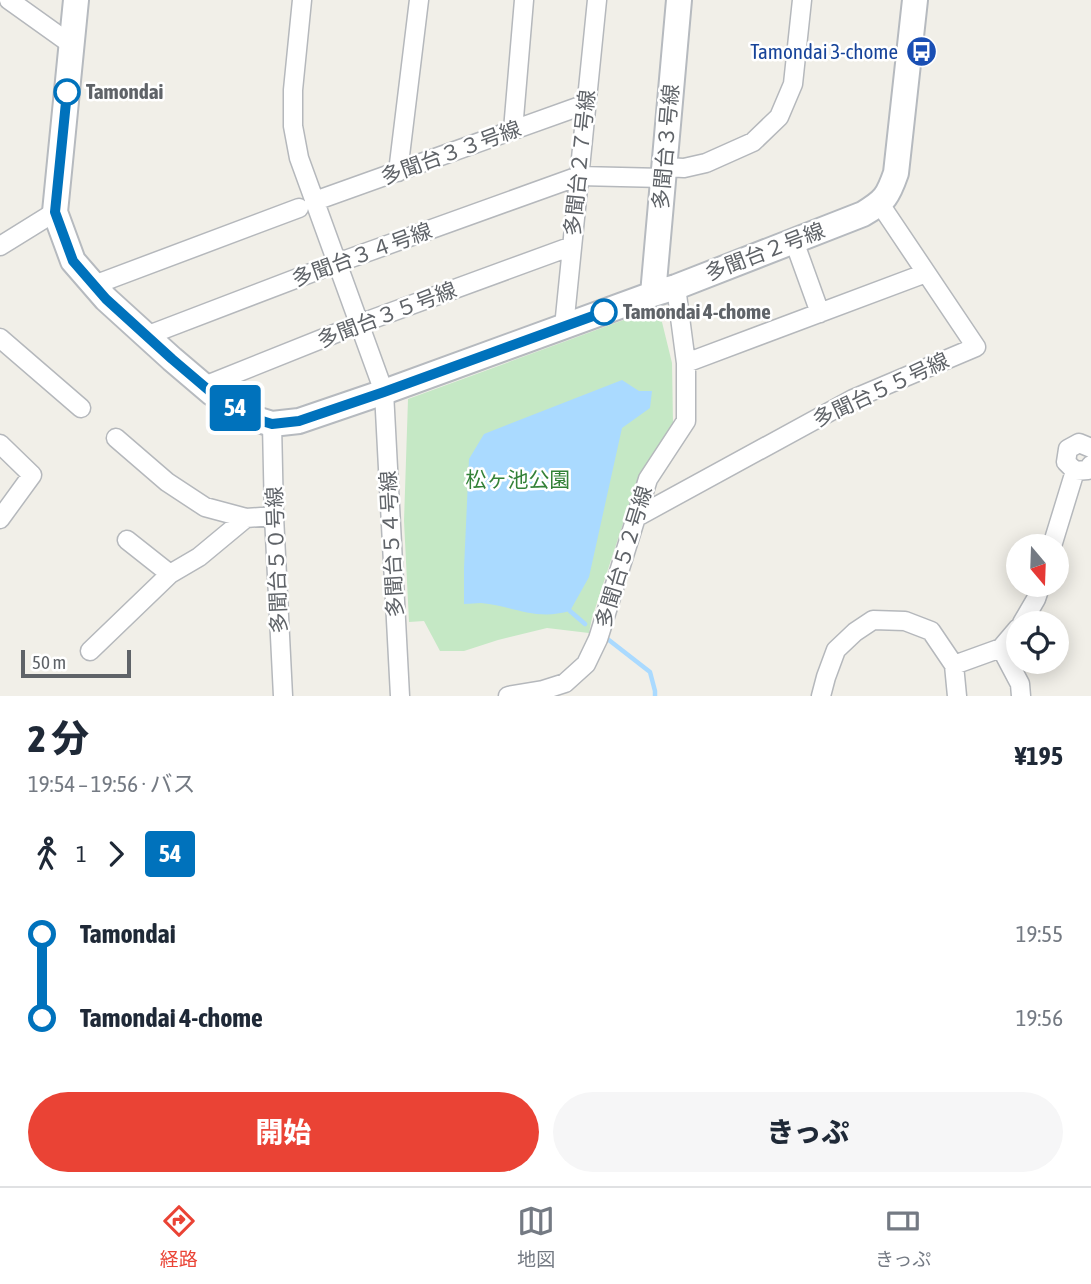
<!DOCTYPE html>
<html lang="ja">
<head>
<meta charset="utf-8">
<style>
  body { margin:0; font-family:"Asap Condensed","Noto Sans JP",sans-serif; background:#f6f6f7; color:#1f2937; height:100vh; display:flex; flex-direction:column; font-size:26px; white-space:nowrap }
  * { box-sizing:border-box; margin:0 }
  p { font-size:23px; color:#747a83 }
  .icon { flex:none; width:38px; height:38px; fill:none; stroke:currentColor; stroke-width:2; stroke-linecap:round; stroke-linejoin:round }
  .map { position:relative; height:696px; overflow:hidden }
  .side { display:flex; flex-direction:column; background:#fff; flex:1 }
  .side>* { flex:none }
  .badge { padding:0 14px; border-radius:5px; font-size:24px; line-height:46px }
  .needle { width:46px; rotate:161deg }
  .fabs { position:absolute; left:1006px; top:534px; display:grid; gap:14px }
  .fabs a { display:grid; place-items:center; width:63px; height:63px; border-radius:50%; background:#fff; box-shadow:0 4px 18px #0003; font-size:35px }
  .scale { position:absolute; left:21px; bottom:18px; width:110px; box-sizing:border-box; padding-left:7px; border:4px solid #5f6368; border-top:0; font-size:19px; line-height:24px; white-space:nowrap; color:#5f6368; -webkit-text-stroke:5px #fff; paint-order:stroke }
  .map>.badge { position:absolute; translate:-50% -50%; box-shadow:0 0 0 4px #fff }
  .legs { display:flex; align-items:center; gap:10px; height:77px; padding:0 28px; font-size:23px }
  .legs p { margin-inline-start:auto }
  .summary { display:flex; align-items:center; justify-content:space-between; height:119px; padding:0 28px }
  h1 { font-size:38px; font-weight:800; line-height:52px }
  .cta { display:flex; gap:14px; margin-top:auto; padding:14px 28px }
  .cta a { flex:1; height:80px; border-radius:42px; background:#ea4335; color:#fff; font-size:28px; font-weight:800; line-height:80px; text-align:center }
  .cta a+a { background:#f6f6f7; color:#1f2937 }
  ul { padding:0 28px; list-style:none }
  li { display:flex; align-items:center; gap:24px; height:84px; font-size:26px }
  li i { display:grid; place-items:center; width:10px; height:100%; margin:0 9px; background:currentColor }
  li i::after { content:''; width:18px; height:18px; margin:-9px; border:5px solid; border-radius:50%; background:#fff }
  li p { margin-inline-start:auto }
  li:first-child i { background:linear-gradient(#0000 50%,currentColor 0) }
  li:last-child i { background:linear-gradient(currentColor 50%,#0000 0) }
  .tab-bar { display:flex; justify-content:space-around; align-items:center; height:98px; border-top:2px solid #e0e1e3; background:#fff; font-size:19px; color:#747a83 }
  .tab-bar a { display:grid; justify-items:center; gap:4px }
  .tab-bar .active { color:#ea4335 }
  .map>svg:first-child { display:block }
</style>
</head>
<body>
<div class="map">
<svg width="1091" height="696" viewBox="0 0 1091 696">
  <rect width="100%" height="100%" fill="#f1efe8"/>
  <!-- green -->
  <path fill="#c5e8c5" d="M651,310L662,322L672,363L673,423L636,484L592,618L589,633L547,628L498,640L464,651H440L424,621L409,622L404,521L408,399Z"/>
  <!-- water -->
  <path fill="#aadaff" d="M622,380L639,391H652L650,408L622,428L589,577L570,611C535,621 514,606 481,603C476,603 470,604 464,604V568L469,459L484,434Z"/>
  <g fill="none" stroke-linecap="round" stroke-linejoin="round">
    <!-- stream -->
    <path stroke="#aadaff" stroke-width="4.5" d="M570,611L585,624
      M605,637L650,672L655,691V696"/>
    <defs>
      <path id="street" d="M9,0L72,45
        M302,0L293,90V126L299,158L384,392L400,696
        M513,130L524,0
        M664,167L684,168L706,163L753,142L779,117L793,84L802,0
        M398,172L419,0
        M315,201L586,104
        M794,241L820,313
        M0,246L55,212
        M94,285L299,208
        M564,327L597,0
        M146,336L337,263L579,176L663,178
        M0,338L81,408
        M686,363L926,273
        M204,386L359,324L572,246
        M272,424L274,516L283,696
        M116,438L167,482L205,507L246,518L274,516
        M0,444L32,475L0,519
        M1075,471L1066,462L1068,449L1079,443L1091,448
        M1075,471L1088,470L1091,465
        M635,518L853,399L976,347L880,204
        M127,540L170,574
        M1052,546L1075,471
        M1022,623L1036,599L1041,584
        M1001,648L1020,684L1021,696
        M90,651L170,574L199,557L246,518
        M954,665L1001,648L1018,628
        M508,696L543,690L565,683L586,664L598,639L648,479L686,421V363L676,287
        M821,696L826,677L836,650L855,632L873,620L905,621L931,631L954,665L957,696"/>
      <path id="secondary" d="M76,0L55,212L73,261L106,299L172,359L212,393L249,417L272,424L299,421L384,392L653,294L676,287L863,214C885,201 888,196 896,173L915,0
        M653,294L679,0"/>
    </defs>
    <!-- street casing -->
    <use href="#street" stroke="#b5b8bc" stroke-width="21"/>
    <!-- secondary casing -->
    <use href="#secondary" stroke="#b6babf" stroke-width="28"/>
    <!-- street -->
    <use href="#street" stroke="#fff" stroke-width="18"/>
    <!-- secondary -->
    <use href="#secondary" stroke="#fff" stroke-width="24"/>
  </g>
  <g fill="none" stroke-linecap="round" stroke-linejoin="round">
    <defs>
      <path id="line-1" d="M67,92L55,212L73,261L106,299L172,359L212,393L249,417L272,424L299,421L384,392L604,312"/>
    </defs>
    <!-- line-1 casing -->
    <use href="#line-1" stroke="#fff" stroke-width="16"/>
    <!-- line-1 -->
    <use href="#line-1" stroke="#0072bc" stroke-width="10"/>
  </g>
  <!-- icons -->
  <defs>
    <symbol id="bus-disc" viewBox="-11 -11 22 22"><circle r="9.5" fill="#1a4fb4" stroke="#fff"/><path d="M-5-6H5V4H4V6H2V4H-2V6H-4V4H-5ZM-3.5-4V0h7V-4ZM-3.5 1.2v1.5H-2V1.2ZM2 1.2v1.5H3.5V1.2Z" fill="#fff"/></symbol>
  </defs>
  <g fill-rule="evenodd">
    <use href="#bus-disc" x="904" y="34" width="35" height="35"/>
  </g>
  <!-- markers -->
  <g fill="#fff" stroke="#0072bc" stroke-width="3.5">
    <circle cx="67" cy="92" r="12"/>
    <circle cx="604" cy="312" r="12"/>
  </g>
  <g text-anchor="middle" stroke-width="5" stroke-linejoin="round" paint-order="stroke">
    <!-- transit labels -->
    <g font-size="21" fill="#164399" stroke="#fff" text-anchor="end">
      <text x="898" y="59">Tamondai 3-chome</text>
    </g>
    <!-- stop labels -->
    <g font-size="21" font-weight="bold" fill="#5f6368" stroke="#fff" text-anchor="start">
      <text x="86" y="99">Tamondai</text>
      <text x="623" y="319">Tamondai 4-chome</text>
    </g>
    <!-- street labels -->
    <g font-size="21" fill="#5f6368" stroke="#fff">
      <text transform="translate(666 147) rotate(-85)" y="7">多聞台３号線</text>
      <text transform="translate(451 153) rotate(-20)" y="7">多聞台３３号線</text>
      <text transform="translate(580 163) rotate(-84)" y="7">多聞台２７号線</text>
      <text transform="translate(765 252) rotate(-21)" y="7">多聞台２号線</text>
      <text transform="translate(362 255) rotate(-20)" y="7">多聞台３４号線</text>
      <text transform="translate(387 315) rotate(-21)" y="7">多聞台３５号線</text>
      <text transform="translate(881 390) rotate(-25)" y="7">多聞台５５号線</text>
      <text transform="translate(392 544) rotate(-93)" y="7">多聞台５４号線</text>
      <text transform="translate(624 557) rotate(-73)" y="7">多聞台５２号線</text>
      <text transform="translate(277 560) rotate(-92)" y="7">多聞台５０号線</text>
    </g>
    <!-- park labels -->
    <g font-size="21" fill="#348238" stroke="#fff">
      <text x="518" y="487">松ヶ池公園</text>
    </g>
  </g>
</svg>
<div class="fabs">
<a><svg class="needle" viewBox="-14 -14 28 28"><path d="M0-13l5 13h-10z" fill="#e53935"/><path d="M0 13l5-13h-10z" fill="#747a83"/></svg></a>
<a><svg class="icon" aria-label="locate" viewBox="0 0 24 24"><circle cx="12" cy="12" r="6"/><path d="M12 2v4M12 18v4M2 12h4M18 12h4"/></svg></a>
</div>
<div class="scale">50 m</div>
<b class="badge" style="left:235px;top:408px;background:#0072bc;color:#fff">54</b>
</div>
<section class="side">
<div class="summary"><div><h1>2 分</h1><p>19:54 – 19:56 · バス</p></div><b>¥195</b></div>
<div class="legs"><svg class="icon" aria-label="walk" viewBox="0 0 24 24"><circle cx="13" cy="4" r="2"/><path d="M13 8l-2 6 4 7M11 14l-3 7M7 12l3-4h3l4 4"/></svg>1<svg class="icon" aria-label="forward" viewBox="0 0 24 24"><path d="M9 5l7 7-7 7"/></svg><b class="badge" style="background:#0072bc;color:#fff">54</b></div>
<ul>
<li><i style="color:#0072bc"></i><b>Tamondai</b><p>19:55</p></li>
<li><i style="color:#0072bc"></i><b>Tamondai 4-chome</b><p>19:56</p></li>
</ul>
<div class="cta"><a>開始</a><a>きっぷ</a></div>
</section>
<nav class="tab-bar">
<a class="active"><svg class="icon" aria-label="directions" viewBox="0 0 24 24"><path d="M12 3l9 9-9 9-9-9zM9 14v-3h6M13 9l2 2-2 2"/></svg>経路</a>
<a><svg class="icon" aria-label="map" viewBox="0 0 24 24"><path d="M3 6l6-2 6 2 6-2v14l-6 2-6-2-6 2zM9 4v14M15 6v14"/></svg>地図</a>
<a><svg class="icon" aria-label="tickets" viewBox="0 0 24 24"><path d="M3 7h18v10H3zM15 7v10"/></svg>きっぷ</a>
</nav>
</body>
</html>
